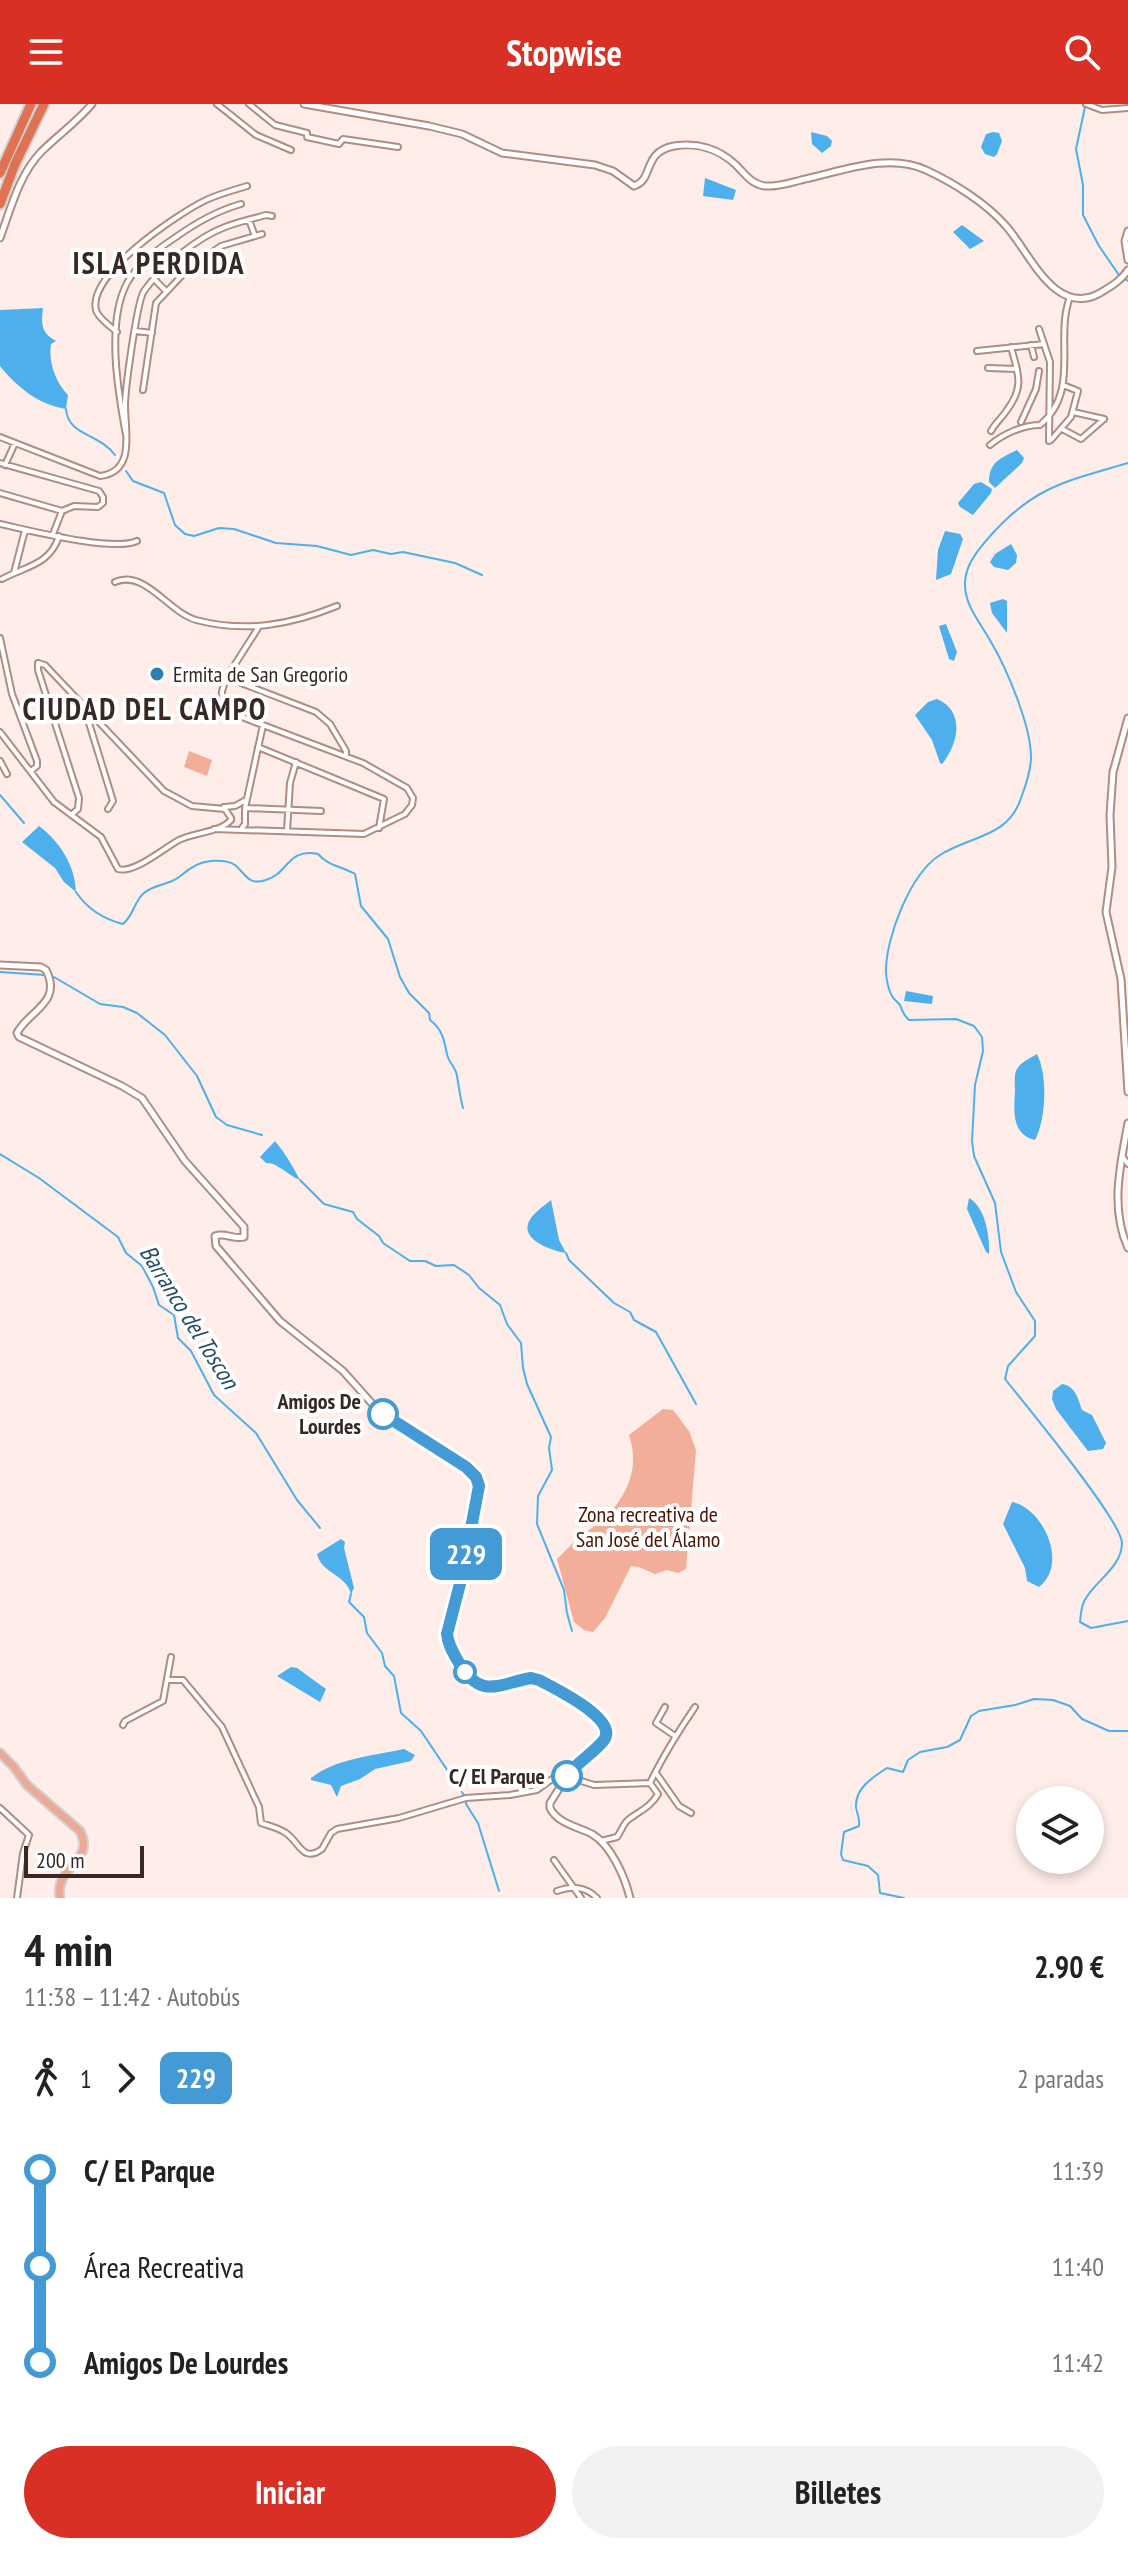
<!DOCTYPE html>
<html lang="es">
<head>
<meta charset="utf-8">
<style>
  body { margin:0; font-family:"PT Sans Narrow",sans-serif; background:#f2f2f2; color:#222; height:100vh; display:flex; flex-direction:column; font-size:30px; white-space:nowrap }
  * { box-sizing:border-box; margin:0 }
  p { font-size:26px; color:#767676 }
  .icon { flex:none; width:44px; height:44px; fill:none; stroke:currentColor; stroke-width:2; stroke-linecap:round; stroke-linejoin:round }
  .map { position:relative; height:1794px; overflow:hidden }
  .panel { display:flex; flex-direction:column; background:#fff; flex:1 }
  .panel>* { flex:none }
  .badge { padding:0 16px; border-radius:12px; font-size:28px; line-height:52px }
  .controls { position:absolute; left:1016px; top:1682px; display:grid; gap:16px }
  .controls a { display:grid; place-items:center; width:88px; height:88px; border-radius:50%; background:#fff; box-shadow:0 4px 12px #0003; font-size:40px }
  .scale { position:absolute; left:24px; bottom:20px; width:120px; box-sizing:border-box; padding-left:8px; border:4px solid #382824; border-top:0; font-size:22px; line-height:28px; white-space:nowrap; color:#382824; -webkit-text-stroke:6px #fff; paint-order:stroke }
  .map>.badge { position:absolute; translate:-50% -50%; box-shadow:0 0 0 4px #fff }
  .legs { display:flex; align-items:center; gap:12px; height:88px; padding:0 24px; font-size:26px }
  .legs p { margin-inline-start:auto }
  .headline { display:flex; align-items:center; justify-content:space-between; height:136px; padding:0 24px }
  h1 { font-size:44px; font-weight:700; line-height:60px }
  .action { display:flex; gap:16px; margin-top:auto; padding:16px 24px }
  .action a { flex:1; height:92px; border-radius:48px; background:#d93025; color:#fff; font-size:32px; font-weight:700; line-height:92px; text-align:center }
  .action a+a { background:#f2f2f2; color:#222 }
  ul { padding:0 24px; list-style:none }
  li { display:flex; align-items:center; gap:28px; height:96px; font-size:30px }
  li i { display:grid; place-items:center; width:12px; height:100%; margin:0 10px; background:currentColor }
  li i::after { content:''; width:20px; height:20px; margin:-10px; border:6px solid; border-radius:50%; background:#fff }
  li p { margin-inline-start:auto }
  li:first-child i { background:linear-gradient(#0000 50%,currentColor 0) }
  li:last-child i { background:linear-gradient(currentColor 50%,#0000 0) }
  header { display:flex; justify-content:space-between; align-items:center; height:104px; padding:0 24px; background:#d93025; color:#fff; font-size:36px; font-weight:700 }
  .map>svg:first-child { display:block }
</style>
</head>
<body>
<header><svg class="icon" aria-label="menu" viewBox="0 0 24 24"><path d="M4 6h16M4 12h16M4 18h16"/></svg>Stopwise<svg class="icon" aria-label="search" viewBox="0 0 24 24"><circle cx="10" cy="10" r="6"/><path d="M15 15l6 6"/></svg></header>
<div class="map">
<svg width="1128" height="1794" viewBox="0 0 1128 1794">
  <rect width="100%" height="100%" fill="#feede9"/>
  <!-- green -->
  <path fill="#f3ae99" d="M189,647L212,656L207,672L184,663Z
    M663,1305L673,1306L689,1327L696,1346L686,1465L678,1469L667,1466L655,1470L639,1463L631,1462L605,1514L593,1528L584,1526L574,1518L557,1455C565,1448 571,1440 579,1433C587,1427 596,1422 604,1415C628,1391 640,1363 629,1331Z"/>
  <!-- water -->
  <path fill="#4eafed" d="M811,28L827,32L832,37L831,42L822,49L812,40Z
    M993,28L999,29L1002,37L997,50L994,53L985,50L981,43L986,30Z
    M705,74L736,86L733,96L703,92Z
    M962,121L984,137L970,145L953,128Z
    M43,204C41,220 41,229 56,237L51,240C48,259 56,278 68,291L66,305C39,301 17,283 0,262V206Z
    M1017,346L1024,354L1022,359L995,384L989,378C989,358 1001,354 1017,346Z
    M981,378L992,385L991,389L973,411L960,403L958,399L974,380Z
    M945,427L960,430L963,435L951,470L936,476L938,446Z
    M1011,440L1017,451L1016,459L1008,466L994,463L990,458L995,450Z
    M1003,495L1007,497V529L992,509L990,499Z
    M946,520L957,548L954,557L949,555L939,522Z
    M937,595C965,607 959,639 942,660L940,659L932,636L915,611L928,598Z
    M39,722C60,738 75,761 76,788L64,778L55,764L22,738Z
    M906,887L933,892L932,900L904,897Z
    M1037,950C1048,972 1046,1015 1035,1036C1011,1030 1014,1007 1015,987C1015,981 1014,972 1016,967C1020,958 1029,955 1037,950Z
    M275,1037C286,1050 293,1063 300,1076C289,1072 277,1058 266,1059L260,1053Z
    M969,1094C985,1103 990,1131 989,1150L986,1148L967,1105Z
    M551,1096L559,1136L566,1149C553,1147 523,1137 528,1120C530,1111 544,1102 551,1096Z
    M1062,1280C1075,1282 1078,1294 1082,1306L1092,1311L1106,1339L1103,1345L1088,1347L1056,1305L1052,1295L1053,1287Z
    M1012,1398C1043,1404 1069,1460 1039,1483L1027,1477L1025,1464L1003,1420Z
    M341,1435L345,1438L344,1444L354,1484L351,1490C346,1470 322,1470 317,1450Z
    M291,1563L297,1564L326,1585L320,1598L277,1572Z
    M404,1645L415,1651L411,1657L375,1665L360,1675L341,1682L337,1693L331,1681L311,1676V1674C337,1654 372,1652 404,1645Z"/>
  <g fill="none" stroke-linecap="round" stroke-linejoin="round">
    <!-- stream -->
    <path stroke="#4eafed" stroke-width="2" d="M1085,3L1076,45L1083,81V111L1099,142L1119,171L1128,177
      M66,305C68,332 99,329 115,351
      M1128,359C1067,377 1035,382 991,431C979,445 966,459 965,478C964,502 981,519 991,538C1007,565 1031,622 1031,653C1031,667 1026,681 1021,694C1009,733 970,732 940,751C910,770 885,835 886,869C886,875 889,887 892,892C894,896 898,898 900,901C903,908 903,911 909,916L956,915L974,922L982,933L983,947L975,981L972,1037L974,1052L995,1099L1001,1148L1016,1188L1035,1217V1232L1008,1262L1005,1275C1024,1299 1122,1417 1122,1439C1122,1462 1097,1476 1086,1494C1081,1500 1081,1510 1080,1518L1091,1524L1128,1517
      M126,367L133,377L164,389L175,421L185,430L194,432L219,424L234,425L276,439L317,442L351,451L373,446L391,450L403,448L455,459L482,471
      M0,691L24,719
      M76,788C88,806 103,815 123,820C134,811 134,797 144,789C152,782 163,781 172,777C180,774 185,767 193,763C203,756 225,754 235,761C246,770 248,782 266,776C289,769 287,744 318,750C327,761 343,763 355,770L361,802L388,835L400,873L409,889L429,909L430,916C442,925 444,935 447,950C448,958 456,963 457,972C459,983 460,993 463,1004
      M0,868L45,871
      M54,873L100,900L123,903L137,909L165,931L197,972L216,1013L227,1021L262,1031
      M0,1050L39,1074L118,1133L126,1149L142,1162L153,1183L159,1201L174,1211L178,1234L191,1247L214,1291L256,1329L297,1396L320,1424
      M300,1076L324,1100L353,1108L357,1115L379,1132L383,1139L410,1157H425L436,1162L454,1161L469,1171L479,1184L500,1201L507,1220L521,1239L523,1264L527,1280L551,1333L549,1344L552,1366L538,1392L537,1420L564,1486L567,1509L572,1527
      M566,1149L569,1156L614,1199L630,1208L634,1216L656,1228L696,1300
      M351,1490L349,1498L364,1513L367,1529L382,1549L385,1562L394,1572L401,1609L421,1627L466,1694V1700L478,1719L499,1787
      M904,1794L880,1789L878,1771L868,1762L843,1756L841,1750L844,1728L859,1722C860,1713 857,1711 856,1703C855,1684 873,1673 887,1664L903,1668L908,1656L920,1648L947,1643L960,1636L971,1612L979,1607L1015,1601L1034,1595L1053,1596L1070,1602L1082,1615L1109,1627H1128"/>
    <defs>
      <path id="minor" d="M217,0L256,31L291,46
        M249,0L275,21L307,29V33L339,40L343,35L398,43
        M1086,0L1102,6L1128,4
        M249,116L255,132
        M155,176L166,187
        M1039,225L1050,258L1049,337
        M136,227L152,229
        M117,228C111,223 98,214 96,206C87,170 179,109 206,96C219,90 234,86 247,82
        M1031,241L1034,253
        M977,247L1044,240
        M988,264L1017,265
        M143,286L156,199L188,165L221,142L262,130
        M1073,308L1104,315
        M1021,318L1036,285L1039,267
        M1062,325L1081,335L1104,315
        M991,327C996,318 1002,314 1007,306C1025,282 1018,269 1011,243
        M126,331C118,288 106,219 127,179C137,161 159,144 176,133C197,118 216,107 241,100
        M0,333L100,372C136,368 125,327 125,302C125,286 137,197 144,187C160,164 198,133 225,123C238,118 252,115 266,111L272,112
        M1051,336L1071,313L1078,287L1063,281
        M990,341C1003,330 1023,321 1040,321C1081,287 1054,235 1070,193
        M0,359L99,387L103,393V399L98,403L74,402L62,407L53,430
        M5,361L15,339
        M0,389L62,407
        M0,420C28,426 112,448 137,437
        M14,469L25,426
        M2,475C26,462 50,461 59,432
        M115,478C145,465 168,508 196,516C246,529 290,521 337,502
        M0,534L12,590L37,657V662L31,667
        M38,559L45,561L164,687L192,702L225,705L231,714
        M38,559V566L79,694L78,705L71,711
        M228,574L316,608L330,620L346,647V652
        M90,609L89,619L113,697L108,705
        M0,628L54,698L101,733L118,765C134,770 164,744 179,736C195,728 219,729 231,716
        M258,643L384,695L379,724
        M0,657L7,670
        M224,703L235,702L246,696
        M245,704L263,621
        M245,704L321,707
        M242,724L245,720V706
        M214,725L364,730L405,710L412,701L413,694L407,684L363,659L234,610C227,604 221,597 222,588C223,575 250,538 258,524
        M287,727L290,679L296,658
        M1122,1052L1128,1060
        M167,1576H183L222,1623L259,1703L261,1719C270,1722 279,1724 286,1729C300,1739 303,1759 322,1745L331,1729L337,1725L399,1714L466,1694L510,1691L537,1686L559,1670L594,1681L650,1679
        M665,1603L656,1619L675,1632
        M123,1621L125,1617L163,1597L171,1553
        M656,1669L679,1702L691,1709
        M650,1679C663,1652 678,1628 695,1603
        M0,1704L29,1731L23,1749L17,1794
        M601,1737L617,1733C621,1728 623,1720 628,1716C638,1708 651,1703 658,1690L650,1679
        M554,1756L581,1794
        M557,1787C572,1782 585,1782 597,1794"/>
      <path id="tertiary" d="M304,0L429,22L462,30L502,49L595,61L613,67L634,82C654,76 642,48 674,42C697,38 719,45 736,61C745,70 751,80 765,82C777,83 789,79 801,76C840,68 888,48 926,66C954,79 986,99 1006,122C1030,149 1055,214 1100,189C1110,183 1121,177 1128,166
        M1128,127L1125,137L1128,156
        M0,134C11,104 19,71 41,48C58,31 77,18 92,0
        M1128,614L1113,668L1110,711L1112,763L1106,808L1121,875L1128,988
        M0,861L41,863L46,866C63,899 28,907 17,929L19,933L122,982L142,994L185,1057L244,1123V1133C234,1136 225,1128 215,1132L216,1142L280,1217L343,1267L376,1304L466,1363L476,1373L479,1382L478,1394C472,1419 468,1446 462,1472C457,1491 447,1511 447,1531C447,1546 466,1575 479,1581C499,1590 519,1571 539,1576L594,1608L605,1619L607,1625L604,1635L567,1672L550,1699V1704C557,1719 578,1723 592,1730C611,1741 625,1773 630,1794
        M1128,1019C1120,1062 1110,1104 1128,1144"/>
      <path id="primary" d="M0,1649L14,1663L27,1681L80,1727C96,1759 54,1761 60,1794"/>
      <path id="motorway" d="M0,69L31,0
        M0,100L15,60L44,0"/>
    </defs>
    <!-- minor casing -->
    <use href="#minor" stroke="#b18c80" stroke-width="8"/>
    <!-- tertiary casing -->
    <use href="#tertiary" stroke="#b18c80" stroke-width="9"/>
    <!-- primary casing -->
    <use href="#primary" stroke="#d3d0cf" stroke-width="11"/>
    <!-- motorway casing -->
    <use href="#motorway" stroke="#d3d0cf" stroke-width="13"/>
    <!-- minor -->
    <use href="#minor" stroke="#fff" stroke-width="4"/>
    <!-- tertiary -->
    <use href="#tertiary" stroke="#fff" stroke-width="5"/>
    <!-- primary -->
    <use href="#primary" stroke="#ebaa97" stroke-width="7"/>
    <!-- motorway -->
    <use href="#motorway" stroke="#de7252" stroke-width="9"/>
  </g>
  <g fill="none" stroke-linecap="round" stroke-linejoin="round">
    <defs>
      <path id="line-1" d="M383,1310L466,1363L476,1373L479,1382L462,1472L447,1530C448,1541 454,1550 459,1559C481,1596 498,1580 531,1574L539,1576C554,1584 619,1615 604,1636C594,1649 577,1658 567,1672"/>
    </defs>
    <!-- line-1 casing -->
    <use href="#line-1" stroke="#fff" stroke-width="18"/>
    <!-- line-1 -->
    <use href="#line-1" stroke="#449ad5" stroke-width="12"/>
  </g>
  <!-- markers -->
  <circle fill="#2e7eb0" stroke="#fff" stroke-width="3" cx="157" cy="570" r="8"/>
  <g fill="#fff" stroke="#449ad5" stroke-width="4">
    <circle cx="383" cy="1310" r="14"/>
    <circle cx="465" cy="1568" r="10"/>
    <circle cx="567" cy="1672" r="14"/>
  </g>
  <g text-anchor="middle" stroke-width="8" stroke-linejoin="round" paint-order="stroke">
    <!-- poi labels -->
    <g font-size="22" fill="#382824" stroke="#fff" text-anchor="start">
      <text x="173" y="578">Ermita de San Gregorio</text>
    </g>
    <!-- stop labels -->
    <g font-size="22" font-weight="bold" fill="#382824" stroke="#fff" text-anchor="end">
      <text x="361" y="1305">Amigos De<tspan x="361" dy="25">Lourdes</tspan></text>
      <text x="545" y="1680">C/ El Parque</text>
    </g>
    <!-- park labels -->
    <g font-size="22" fill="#4f1200" stroke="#fff">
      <text x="648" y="1418">Zona recreativa de<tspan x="648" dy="25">San José del Álamo</tspan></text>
    </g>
    <!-- water labels -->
    <g font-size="24" font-style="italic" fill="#254c67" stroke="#fff">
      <text transform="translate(189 1213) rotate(58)" y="8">Barranco del Toscon</text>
    </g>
    <!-- district labels -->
    <g font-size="30" font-weight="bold" letter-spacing="2" fill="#382824" stroke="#fff">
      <text x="159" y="170">ISLA PERDIDA</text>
      <text x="145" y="616">CIUDAD DEL CAMPO</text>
    </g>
  </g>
</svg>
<div class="controls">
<a><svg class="icon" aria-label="layers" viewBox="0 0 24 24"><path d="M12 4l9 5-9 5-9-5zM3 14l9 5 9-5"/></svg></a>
</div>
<div class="scale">200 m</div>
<b class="badge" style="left:466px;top:1450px;background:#449ad5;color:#fff">229</b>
</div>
<section class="panel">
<div class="headline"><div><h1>4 min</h1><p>11:38 – 11:42 · Autobús</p></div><b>2.90 €</b></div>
<div class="legs"><svg class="icon" aria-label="walk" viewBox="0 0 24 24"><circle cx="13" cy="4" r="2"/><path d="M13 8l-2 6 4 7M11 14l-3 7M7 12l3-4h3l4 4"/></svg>1<svg class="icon" aria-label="forward" viewBox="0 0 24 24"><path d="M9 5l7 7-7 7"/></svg><b class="badge" style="background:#449ad5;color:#fff">229</b><p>2 paradas</p></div>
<ul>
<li><i style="color:#449ad5"></i><b>C/ El Parque</b><p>11:39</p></li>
<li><i style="color:#449ad5"></i><span>Área Recreativa</span><p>11:40</p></li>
<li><i style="color:#449ad5"></i><b>Amigos De Lourdes</b><p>11:42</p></li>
</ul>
<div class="action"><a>Iniciar</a><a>Billetes</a></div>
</section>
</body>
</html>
